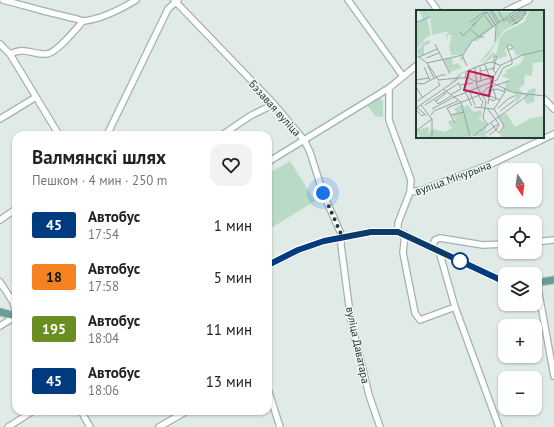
<!DOCTYPE html>
<html lang="ru">
<head>
<meta charset="utf-8">
<style>
  body { margin:0; font-family:"PT Sans",sans-serif; background:#f2f2f2; color:#222; height:100vh; display:flex; flex-direction:column; font-size:15px; white-space:nowrap }
  * { box-sizing:border-box; margin:0 }
  p { font-size:13px; color:#767676 }
  .icon { flex:none; width:22px; height:22px; fill:none; stroke:currentColor; stroke-width:2; stroke-linecap:round; stroke-linejoin:round }
  .map { position:relative; flex:1; overflow:hidden }
  .panel { position:absolute; left:12px; top:131px; width:260px; height:284px; display:flex; flex-direction:column; background:#fff; border-radius:12px; box-shadow:0 1px 3px #0004 }
  .panel>* { flex:none }
  .badge { padding:0 8px; border-radius:3px; font-size:14px; line-height:26px }
  .needle { width:26px; rotate:167deg }
  .tools { position:absolute; left:498px; top:163px; display:grid; gap:8px }
  .tools a { display:grid; place-items:center; width:44px; height:44px; border-radius:8px; background:#fff; box-shadow:0 1px 3px #0004; font-size:20px }
  .you { position:absolute; width:20px; height:20px; margin:-10px; border:3px solid #fff; border-radius:50%; background:#1a73e8; box-shadow:0 0 0 6px #1a73e833 }
  .map>.badge { position:absolute; translate:-50% -50%; box-shadow:0 0 0 2px #fff }
  .round { display:grid; place-items:center; flex:none; width:42px; height:42px; border-radius:12px; background:#f2f2f2 }
  .summary { display:flex; align-items:center; justify-content:space-between; height:68px; padding:0 20px }
  h1 { font-size:19px; font-weight:800; line-height:30px }
  ul { padding:0; list-style:none }
  li { display:flex; align-items:center; gap:12px; height:52px; padding:0 20px }
  li div { flex:1 }
  li b { display:block; font-size:15px }
  li em { font-style:normal }
  li .badge { min-width:44px; font-weight:700; text-align:center }
  .map>svg:first-child { display:block }
</style>
</head>
<body>
<div class="map">
<svg width="554" height="427" viewBox="0 0 554 427">
  <rect width="100%" height="100%" fill="#e0eae7"/>
  <!-- green -->
  <path fill="#b9dbc6" d="M379,97L383,102V117L375,116L367,105Z
    M290,161L315,201L268,230V174Z"/>
  <g fill="none" stroke-linecap="round" stroke-linejoin="round">
    <defs>
      <path id="minor" d="M3,0C26,6 49,13 72,18C76,18 80,21 84,21C102,19 121,9 136,0
        M174,0L274,104L304,140L310,152L323,193L341,234V245L351,321L369,395L380,427
        M348,0L402,75
        M430,0L438,11
        M506,11L529,0
        M0,44L10,54L59,135
        M10,54C25,46 32,55 46,54C56,54 76,29 83,21
        M389,88V120L411,180L410,192L398,223V232
        M543,98L554,109
        M0,119L36,97
        M107,135L168,9L178,0
        M222,135L250,116L274,104
        M268,162L389,88L417,65
        M410,192L422,190L489,165L554,134
        M0,220L16,209
        M405,234L403,253L415,313L420,320L455,307
        M535,242L554,240
        M432,247L435,240L440,238L483,245L505,244
        M439,251L455,307L499,427
        M0,282L13,302L16,314
        M537,283L554,376
        M0,326L16,316
        M268,389L280,427
        M81,411L90,427
        M8,427L33,411
        M159,427L187,411"/>
      <path id="major" d="M268,265L299,250L324,241L371,232H398L505,282
        M535,283L554,280
        M0,312L16,316"/>
    </defs>
    <!-- minor casing -->
    <use href="#minor" stroke="#a3b2ae" stroke-width="8"/>
    <!-- major casing -->
    <use href="#major" stroke="#bcc4c3" stroke-width="9"/>
    <!-- minor -->
    <use href="#minor" stroke="#fff" stroke-width="5.5"/>
    <!-- major -->
    <use href="#major" stroke="#659f97" stroke-width="7"/>
  </g>
  <g fill="none" stroke-linecap="round" stroke-linejoin="round">
    <defs>
      <path id="line" d="M268,265L298,250L324,241L371,232H398L505,282"/>
    </defs>
    <!-- line casing -->
    <use href="#line" stroke="#fff" stroke-width="9"/>
    <!-- line -->
    <use href="#line" stroke="#003b80" stroke-width="6"/>
    <!-- walk -->
    <path stroke="#213a36" stroke-width="4" stroke-dasharray="0 7.2" d="M323,193L341,234V237L371,232H398L461,262L460,261"/>
  </g>
  <!-- markers -->
  <circle fill="#fff" stroke="#003b80" stroke-width="2" cx="460" cy="261" r="8"/>
  <g text-anchor="middle" stroke-width="3" stroke-linejoin="round" paint-order="stroke">
    <!-- street labels -->
    <g font-size="11" fill="#213a36" stroke="#f0f7f4">
      <text transform="translate(275 108) rotate(48)" y="4">Бэзавая вуліца</text>
      <text transform="translate(453 178) rotate(-20)" y="4">вуліца Мічурына</text>
      <text transform="translate(358 345) rotate(78)" y="4">вуліца Даватара</text>
    </g>
  </g>
  <!-- overview -->
  <g transform="translate(416 10)">
    <rect width="128" height="128" fill="#e0eae7"/>
    <path d="M3,0L94,2L112,0L105,11L87,21L72,46L62,54L80,32V15L61,31H56L62,27L56,31L47,44V52L44,49L45,45H35L33,35L36,25H32L31,31L30,25L34,21L16,25L14,7L7,9ZM114,0H128V52L117,53L116,66L109,65L108,75L103,78L106,83H112V80L120,78L118,92L111,94L108,89L111,86L106,85L101,93L98,85L100,82L90,81L89,72L94,69L85,66L90,63V60L104,54L108,47L107,45L101,46L94,33L89,40L91,46L82,49V46L77,47L66,55L45,64V67L33,73L44,63L66,54L77,42L80,45L84,27L90,21L108,12ZM11,8L15,25L7,30L8,32L14,30V33L8,36V45L4,46L0,42L7,33V31L0,40V17L3,23L0,16L1,12ZM36,48L37,55L42,53L46,58L34,62L27,50ZM51,94L58,102L65,100L66,106L62,108L71,114L69,125L72,128L54,125L49,128H20L18,125V128H10L11,124L9,128H1L4,127L3,124L0,126V121L11,117L14,118L11,124L17,119L28,122L36,118L32,113L34,110L41,111L36,105L42,104L38,99L44,95L50,97ZM90,103L99,117L115,108L128,106V128H86L84,124L88,116L83,107Z" fill="#b9dbc6"/>
    <path fill="none" stroke="#94a4a0" stroke-width="1" d="M74,0L81,13M76,0L83,12M82,0L88,11L106,0M69,6L77,17M95,6L100,14L111,3M0,9L1,12L14,7M92,11L109,1M54,12L68,2L70,3M93,13L110,3L108,0M56,15L71,2L79,15M96,15L107,8M55,20L63,27H68M44,22L47,26L60,13M79,32L80,15M19,34L34,64M92,40L97,38L94,34L91,36L92,40L93,43L96,50M0,45L11,53L23,71M46,45L51,56M3,47L21,39M10,48L23,43M11,53L47,45L56,31L101,0M77,53L79,46H81L77,60L80,63M69,55L74,68L78,66L85,55L107,45L128,40M12,56L18,68M8,57L14,70M64,57L65,71M59,58L61,77L70,91L67,108L72,115M65,61L79,58M42,68H53L60,72L74,68L75,72L96,82L128,86M49,68L50,62L60,57L75,52L84,55M0,70L13,68M22,70L42,68M0,73L7,74L25,65H30M44,75L57,73M0,77L7,88M27,79L45,92L54,127M53,80L59,95M49,81L56,96M72,81L81,79L89,82M69,84L84,90M34,85L45,79L42,72M62,85L67,92L65,97M66,85L73,86L72,94M38,87L81,70L87,58L96,54V50M73,89L78,91L80,88L76,75M19,90L22,94L35,86M20,91L30,83M0,92L24,75L22,72M5,95L16,109V128M9,95L43,73M0,97L11,106M58,97L78,99M0,98L42,69M31,98L66,84L71,78L93,71M31,98L39,113M71,98L83,114L80,120L83,123M82,98L92,89L98,86M16,99L38,87M78,99L88,116L83,123M78,99L89,82L88,78M0,100L6,106L9,104M84,101L99,90M15,105L18,101L42,91M35,105L48,102M0,121L16,109M70,123L82,114M73,125L80,120L75,113M57,126L112,85"/>
    <path fill="#c2185b" fill-opacity="0.15" stroke="#c2185b" stroke-width="2" d="M53,61L77,67L73,86L48,80Z"/>
    <rect width="128" height="128" fill="none" stroke="#213a36" stroke-width="2"/>
  </g>
</svg>
<div class="tools">
<a><svg class="needle" viewBox="-14 -14 28 28"><path d="M0-13l5 13h-10z" fill="#e53935"/><path d="M0 13l5-13h-10z" fill="#767676"/></svg></a>
<a><svg class="icon" aria-label="locate" viewBox="0 0 24 24"><circle cx="12" cy="12" r="6"/><path d="M12 2v4M12 18v4M2 12h4M18 12h4"/></svg></a>
<a><svg class="icon" aria-label="layers" viewBox="0 0 24 24"><path d="M12 4l9 5-9 5-9-5zM3 14l9 5 9-5"/></svg></a>
<a>+</a>
<a>−</a>
</div>
<div class="you" style="left:323px;top:193px"></div>
<section class="panel">
<div class="summary"><div><h1>Валмянскі шлях</h1><p>Пешком · 4 мин · 250 m</p></div><a class="round"><svg class="icon" aria-label="heart" viewBox="0 0 24 24"><path d="M12 20l-8-8c-3-5 5-10 8-4 3-6 11-1 8 4z"/></svg></a></div>
<ul>
<li><span class="badge" style="background:#003b80;color:#fff">45</span><div><b>Автобус</b><p>17:54</p></div><em>1 мин</em></li>
<li><span class="badge" style="background:#f58220;color:#111">18</span><div><b>Автобус</b><p>17:58</p></div><em>5 мин</em></li>
<li><span class="badge" style="background:#6b8e23;color:#fff">195</span><div><b>Автобус</b><p>18:04</p></div><em>11 мин</em></li>
<li><span class="badge" style="background:#003b80;color:#fff">45</span><div><b>Автобус</b><p>18:06</p></div><em>13 мин</em></li>
</ul>
</section>
</div>
</body>
</html>
